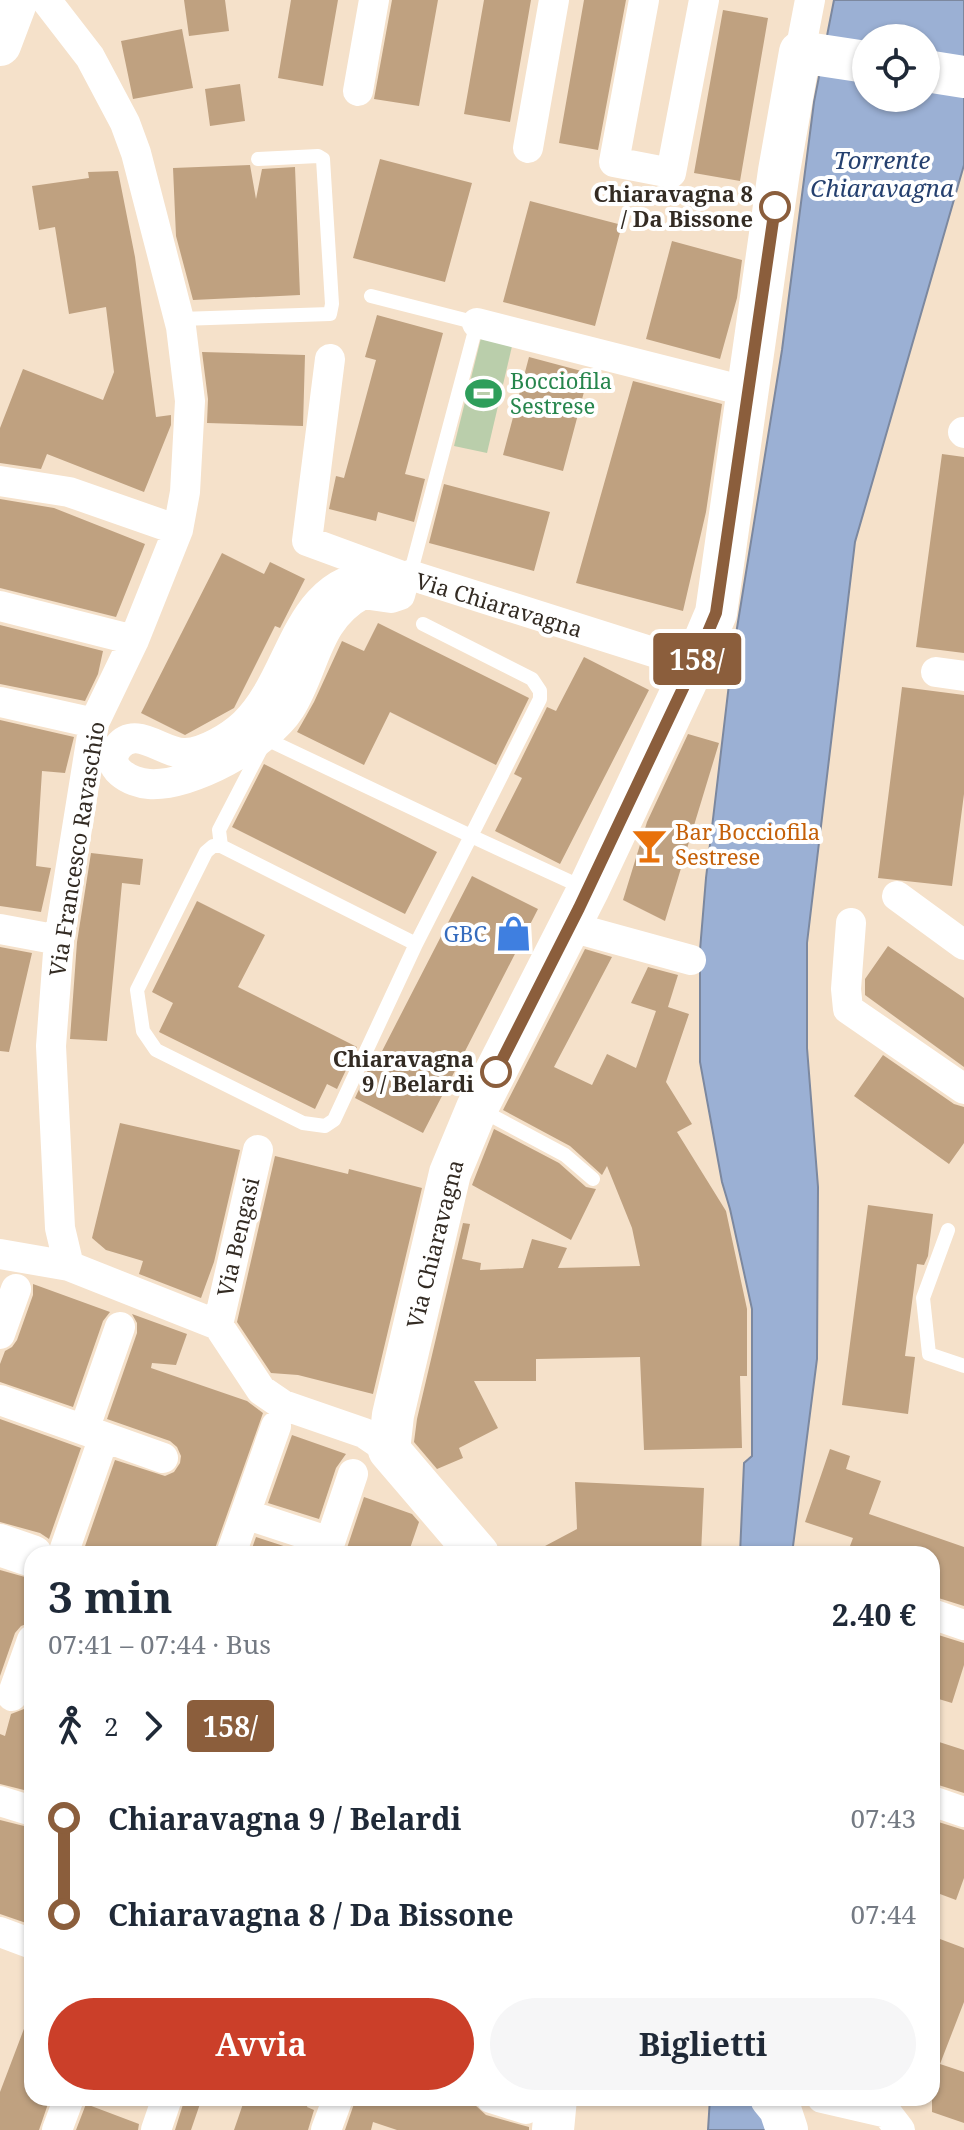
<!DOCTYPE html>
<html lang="it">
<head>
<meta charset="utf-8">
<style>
  body { margin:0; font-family:"Noto Serif",serif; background:#f6f6f7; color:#1f2937; height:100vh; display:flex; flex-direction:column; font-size:30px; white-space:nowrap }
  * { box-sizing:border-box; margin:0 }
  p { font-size:26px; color:#747a83 }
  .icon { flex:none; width:44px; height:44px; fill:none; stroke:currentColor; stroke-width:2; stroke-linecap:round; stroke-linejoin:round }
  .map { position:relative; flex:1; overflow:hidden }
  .side { position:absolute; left:24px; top:1546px; width:916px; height:560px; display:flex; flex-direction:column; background:#fff; border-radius:24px; box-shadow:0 2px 6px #0004 }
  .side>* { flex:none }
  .badge { padding:0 16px; border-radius:6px; font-size:28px; line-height:52px }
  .fabs { position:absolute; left:852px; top:24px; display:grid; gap:16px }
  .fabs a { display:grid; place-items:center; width:88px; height:88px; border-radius:50%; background:#fff; box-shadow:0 2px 6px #0004; font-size:40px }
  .map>.badge { position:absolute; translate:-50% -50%; box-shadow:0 0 0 4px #fff }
  .legs { display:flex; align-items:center; gap:12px; height:88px; padding:0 24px; font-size:26px }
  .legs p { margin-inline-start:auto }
  .headline { display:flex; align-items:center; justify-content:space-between; height:136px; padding:0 24px }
  h1 { font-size:44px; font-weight:700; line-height:60px }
  .cta { display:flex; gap:16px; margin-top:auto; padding:16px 24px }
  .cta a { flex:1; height:92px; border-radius:48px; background:#cb3f29; color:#fff; font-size:32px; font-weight:700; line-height:92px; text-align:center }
  .cta a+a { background:#f6f6f7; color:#1f2937 }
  ul { padding:0 24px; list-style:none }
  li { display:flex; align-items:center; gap:28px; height:96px; font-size:30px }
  li i { display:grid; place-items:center; width:12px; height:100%; margin:0 10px; background:currentColor }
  li i::after { content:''; width:20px; height:20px; margin:-10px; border:6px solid; border-radius:50%; background:#fff }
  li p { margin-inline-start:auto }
  li:first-child i { background:linear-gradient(#0000 50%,currentColor 0) }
  li:last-child i { background:linear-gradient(currentColor 50%,#0000 0) }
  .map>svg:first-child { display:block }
</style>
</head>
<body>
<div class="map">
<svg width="964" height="2130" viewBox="0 0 964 2130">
  <rect width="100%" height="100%" fill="#f5e1ca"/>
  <!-- green -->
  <path fill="#baceab" d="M482,334L513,342L487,453L454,446Z"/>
  <!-- water -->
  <path fill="#9bb0d4" stroke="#7c889f" stroke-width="2" fill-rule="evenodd" d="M834,0H964V165L855,542L807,943V1048L818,1187L817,1359L792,1554H740L744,1463L752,1456V1309L730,1209L722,1182L700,1062V950L706,878L732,659L782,350L814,102ZM866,38H926V98H866Z
    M710,2098H775L776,2130H708Z"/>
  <!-- building -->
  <path fill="#bfa180" d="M184,0H225L229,31L189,36Z
    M291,0H338L323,86L278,78Z
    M392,0H438L419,106L374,99Z
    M484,0H531L510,122L464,114Z
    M584,0H626L598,150L559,143Z
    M723,10L768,18L740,181L694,173Z
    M182,29L193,88L133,99L121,41Z
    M240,84L245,121L210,126L205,89Z
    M380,159L472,183L445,282L353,258Z
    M250,165L256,199L262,169L295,167L300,295L193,300L176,236L173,168Z
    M118,171L135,257L156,417L171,415V425L144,492L47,454L41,469L0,463V428L23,369L103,400L114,372L106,307L69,314L55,227L39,230L32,186L89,178L88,172Z
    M530,201L622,225L595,326L503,302Z
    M672,241L742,260L737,298L720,359L646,339Z
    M377,315L443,333L405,474L425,479L414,522L378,512L376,521L329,509L336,476L344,478L376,360L365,357Z
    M202,352L305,355L303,426L207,423L208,399Z
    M529,357L589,373L563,471L503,455Z
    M633,381L722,404L706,512L683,611L576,583Z
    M942,454L964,457V653L916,647Z
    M444,484L550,512L534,571L429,543Z
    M0,499L54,508L145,544L116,617L0,588Z
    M222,553L264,574L270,562L305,579L280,628L275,626L234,708L185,735L141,713Z
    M378,623L529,698L496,765L390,712L364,765L297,732L314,702L342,641L364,651Z
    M0,625L103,651L98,674L85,701L0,684Z
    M584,657L649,690L560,864L495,831L522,778L514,774L547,707L556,711Z
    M902,687L964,695V794L952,886L878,878Z
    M0,720L74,737L65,773L42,771L36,866L51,868L41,912L0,906Z
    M688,734L719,743L665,921L623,900L647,822Z
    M264,764L437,852L405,914L232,827Z
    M91,853L143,859L140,885L122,883L107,1041L70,1039L77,942Z
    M472,876L538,909L423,1133L355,1098L375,1055L379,1057Z
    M197,901L265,935L238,987L357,1047L337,1089L327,1084L315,1109L159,1032L173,1003L152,992Z
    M888,946L964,998V1067L865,995V979Z
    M0,947L32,953L9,1052L0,1051Z
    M585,949L612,957L554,1067L592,1085L607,1054L636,1068L656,1011L631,1003L648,967L678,975L668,1007L689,1014L666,1082L692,1124L677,1132L726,1211L747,1309V1376H740L742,1448L644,1450L640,1357L536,1359V1381H474L498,1428L459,1448L463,1458L437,1469L414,1442L417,1419L463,1223L470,1224L462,1259L481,1263L480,1270L523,1268L532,1239L567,1248L558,1268L640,1266L632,1228L607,1166L602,1175L570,1146L503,1110Z
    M883,1055L954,1104L964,1107V1143L949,1164L854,1096Z
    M120,1123L240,1150L214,1262L201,1298L139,1274L143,1261L106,1250L92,1238Z
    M494,1129L559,1163L586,1187L596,1189L571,1240L472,1185Z
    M275,1156L348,1174L349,1169L422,1188L373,1394L298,1375L271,1373L237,1322Z
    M868,1205L933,1214L928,1256L924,1265L917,1264L905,1356L915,1357L908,1414L842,1405Z
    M33,1284L110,1312L103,1321L73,1407L0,1382V1364L5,1351L12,1347L17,1340L33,1295Z
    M132,1314L187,1334L176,1365L152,1363L151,1368L247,1401L263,1413L213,1554L83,1552L115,1460L165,1476L174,1472L180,1463L181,1456L177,1447L170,1441L107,1419L137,1333V1323Z
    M0,1419L81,1448L49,1539L40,1533L0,1522Z
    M292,1435L346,1454L336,1468L319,1519L268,1503Z
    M830,1449L850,1456L846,1469L881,1481L869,1514L964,1547V1606L932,1596V1554H847L853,1538L805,1522Z
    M575,1482L704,1488L701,1554H530L577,1529Z
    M364,1497L412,1514L419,1522L408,1554H345Z
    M256,1537L308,1554H250Z
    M0,1570L32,1579V1622L21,1626L15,1633L0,1676Z
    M932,1633L964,1643V1665L952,1703L932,1697Z
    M32,1694V1792L0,1784V1734L5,1736L11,1714L24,1709Z
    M936,1741L964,1750V1793L932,1783V1753Z
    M0,1820L32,1828V1925L0,1914Z
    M932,1820L964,1830V1878L956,1900L932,1891Z
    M932,1936L964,1948V2002L940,2064L964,2072V2123L932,2112Z
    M30,2013L32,2098H50L39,2130H0V2092Z
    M185,2098H202L191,2130H175Z
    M245,2098H310L307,2107L314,2110L308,2130H234Z
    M356,2098H450L475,2105L486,2115L529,2127V2130H397L373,2122L371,2130H345Z
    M86,2104L139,2124L138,2130H76Z"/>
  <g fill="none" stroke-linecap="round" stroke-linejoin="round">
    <!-- lane -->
    <path stroke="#fff" stroke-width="14" d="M371,296L477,323L410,575
      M180,319L330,314L332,304L323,159L318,156L258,159
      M262,737L471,836L540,699V691L532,679L423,624
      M221,846L219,830L263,745
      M416,944L334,1120L325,1126L303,1123L156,1050L143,1031L137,990L206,852L213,846H221L416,944L471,836L584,888
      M481,1110L565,1155L593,1179
      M948,1230L923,1298L929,1354L964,1366"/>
    <!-- street -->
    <path stroke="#fff" stroke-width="30" d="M46,0L90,57L125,123L136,153L181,327L190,401L185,492L178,530L134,640L94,723L59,940L51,1046L60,1228L69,1266
      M644,0L614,162L671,173L704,0
      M800,52L810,0
      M358,91L374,0
      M528,148L554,0
      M477,323L749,392
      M330,359L307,541L405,577L410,575L694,665
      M963,432L964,433
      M0,481L69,492L178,530
      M380,574L405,577L400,595L391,598L363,594C315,620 316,668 290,709C267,745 191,787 149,784C131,783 102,768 118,747C136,724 163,754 185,753C204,753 230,737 244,724C295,675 293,578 380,574Z
      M0,606L134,640
      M936,672L964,676
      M0,702L94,723
      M897,896L964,945
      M851,923L846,989L848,1009L964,1089
      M571,927L691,960
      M0,929L59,940
      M0,1254L69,1266L218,1325L261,1390L283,1405L364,1433L389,1450
      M218,1325L258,1150
      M0,1334L16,1289
      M0,1400L163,1458
      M84,1430L120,1327
      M245,1514L330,1542
      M63,1554L104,1437
      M231,1554L276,1426
      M326,1554L353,1474
      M932,1614L964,1625
      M12,1696L32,1640
      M0,1801L32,1811
      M932,1801L964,1812
      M0,1932L32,1944
      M491,2098L526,2109L547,2098
      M822,2098L887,2113L900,2130
      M57,2130L69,2098
      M156,2130L167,2098
      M326,2130L338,2098"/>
    <!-- secondary -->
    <path stroke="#fff" stroke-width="42" d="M0,45L17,0
      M926,71L964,77
      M0,1545L32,1556
      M478,1554L389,1450L393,1415L450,1173L477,1108L588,890L694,665L716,613L779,171L800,52L866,62
      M771,2098L780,2109L787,2130
      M553,2130L556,2098"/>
  </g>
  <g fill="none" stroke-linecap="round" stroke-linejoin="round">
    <defs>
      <path id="line-1" d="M496,1072L579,908L694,665L716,613L775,207"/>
    </defs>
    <!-- line-1 casing -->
    <use href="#line-1" stroke="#fff" stroke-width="18"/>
    <!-- line-1 -->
    <use href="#line-1" stroke="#8b5e3c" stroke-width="12"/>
  </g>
  <!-- icons -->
  <defs>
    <symbol id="stadium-bare" viewBox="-9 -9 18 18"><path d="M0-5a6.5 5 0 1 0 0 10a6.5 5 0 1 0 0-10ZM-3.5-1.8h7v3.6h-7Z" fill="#2e9e5b" stroke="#fff" stroke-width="2.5" paint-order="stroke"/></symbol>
    <symbol id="bar-bare" viewBox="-9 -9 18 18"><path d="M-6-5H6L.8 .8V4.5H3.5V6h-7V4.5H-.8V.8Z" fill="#e8710a" stroke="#fff" stroke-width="2.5" paint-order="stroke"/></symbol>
    <symbol id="shop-bare" viewBox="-9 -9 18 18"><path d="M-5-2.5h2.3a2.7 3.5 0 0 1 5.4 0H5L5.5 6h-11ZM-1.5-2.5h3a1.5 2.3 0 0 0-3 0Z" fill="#3f7fe0" stroke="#fff" stroke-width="2.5" paint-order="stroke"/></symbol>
  </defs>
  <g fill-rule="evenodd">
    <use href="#stadium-bare" x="458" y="368" width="51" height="51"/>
    <use href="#bar-bare" x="624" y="820" width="51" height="51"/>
    <use href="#shop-bare" x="488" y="908" width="51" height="51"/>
  </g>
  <!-- markers -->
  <g fill="#fff" stroke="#8b5e3c" stroke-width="4">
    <circle cx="775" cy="207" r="14"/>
    <circle cx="496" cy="1072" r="14"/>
  </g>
  <g text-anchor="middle" stroke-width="8" stroke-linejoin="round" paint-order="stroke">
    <!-- stop labels -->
    <g font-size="22" font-weight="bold" fill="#332b23" stroke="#fff" text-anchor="end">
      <text x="753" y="202">Chiaravagna 8<tspan x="753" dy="25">/ Da Bissone</tspan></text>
      <text x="474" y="1067">Chiaravagna<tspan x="474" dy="25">9 / Belardi</tspan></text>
    </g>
    <!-- leisure labels -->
    <g font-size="22" fill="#27864d" stroke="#fff" text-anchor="start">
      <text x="510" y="389">Bocciofila<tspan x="510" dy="25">Sestrese</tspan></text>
    </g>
    <!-- street labels -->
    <g font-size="22" fill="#332b23" stroke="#fff">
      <text transform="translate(499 605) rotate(17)" y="8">Via Chiaravagna</text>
      <text transform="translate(77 849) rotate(-81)" y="8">Via Francesco Ravaschio</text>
      <text transform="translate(238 1237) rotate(-77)" y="8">Via Bengasi</text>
      <text transform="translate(435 1244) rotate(-76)" y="8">Via Chiaravagna</text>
    </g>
    <!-- food labels -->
    <g font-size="22" fill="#c56008" stroke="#fff" text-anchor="start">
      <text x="675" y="840">Bar Bocciofila<tspan x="675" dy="25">Sestrese</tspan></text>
    </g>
    <!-- shop labels -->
    <g font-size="22" fill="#366cbe" stroke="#fff" text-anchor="end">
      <text x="487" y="942">GBC</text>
    </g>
    <!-- water labels -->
    <g font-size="24" font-style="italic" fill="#25406f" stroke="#fff">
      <text x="882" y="169">Torrente<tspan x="882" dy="28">Chiaravagna</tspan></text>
    </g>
  </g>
</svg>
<div class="fabs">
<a><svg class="icon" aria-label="locate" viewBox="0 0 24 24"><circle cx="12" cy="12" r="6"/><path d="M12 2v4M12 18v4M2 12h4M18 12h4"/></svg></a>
</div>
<b class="badge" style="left:697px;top:659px;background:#8b5e3c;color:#fff">158/</b>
<section class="side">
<div class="headline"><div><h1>3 min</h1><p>07:41 – 07:44 · Bus</p></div><b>2.40 €</b></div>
<div class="legs"><svg class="icon" aria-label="walk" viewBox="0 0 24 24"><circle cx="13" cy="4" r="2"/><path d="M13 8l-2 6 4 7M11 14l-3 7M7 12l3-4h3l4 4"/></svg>2<svg class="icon" aria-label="forward" viewBox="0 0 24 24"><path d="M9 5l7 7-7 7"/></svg><b class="badge" style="background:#8b5e3c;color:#fff">158/</b></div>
<ul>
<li><i style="color:#8b5e3c"></i><b>Chiaravagna 9 / Belardi</b><p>07:43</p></li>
<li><i style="color:#8b5e3c"></i><b>Chiaravagna 8 / Da Bissone</b><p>07:44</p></li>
</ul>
<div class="cta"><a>Avvia</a><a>Biglietti</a></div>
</section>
</div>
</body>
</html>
